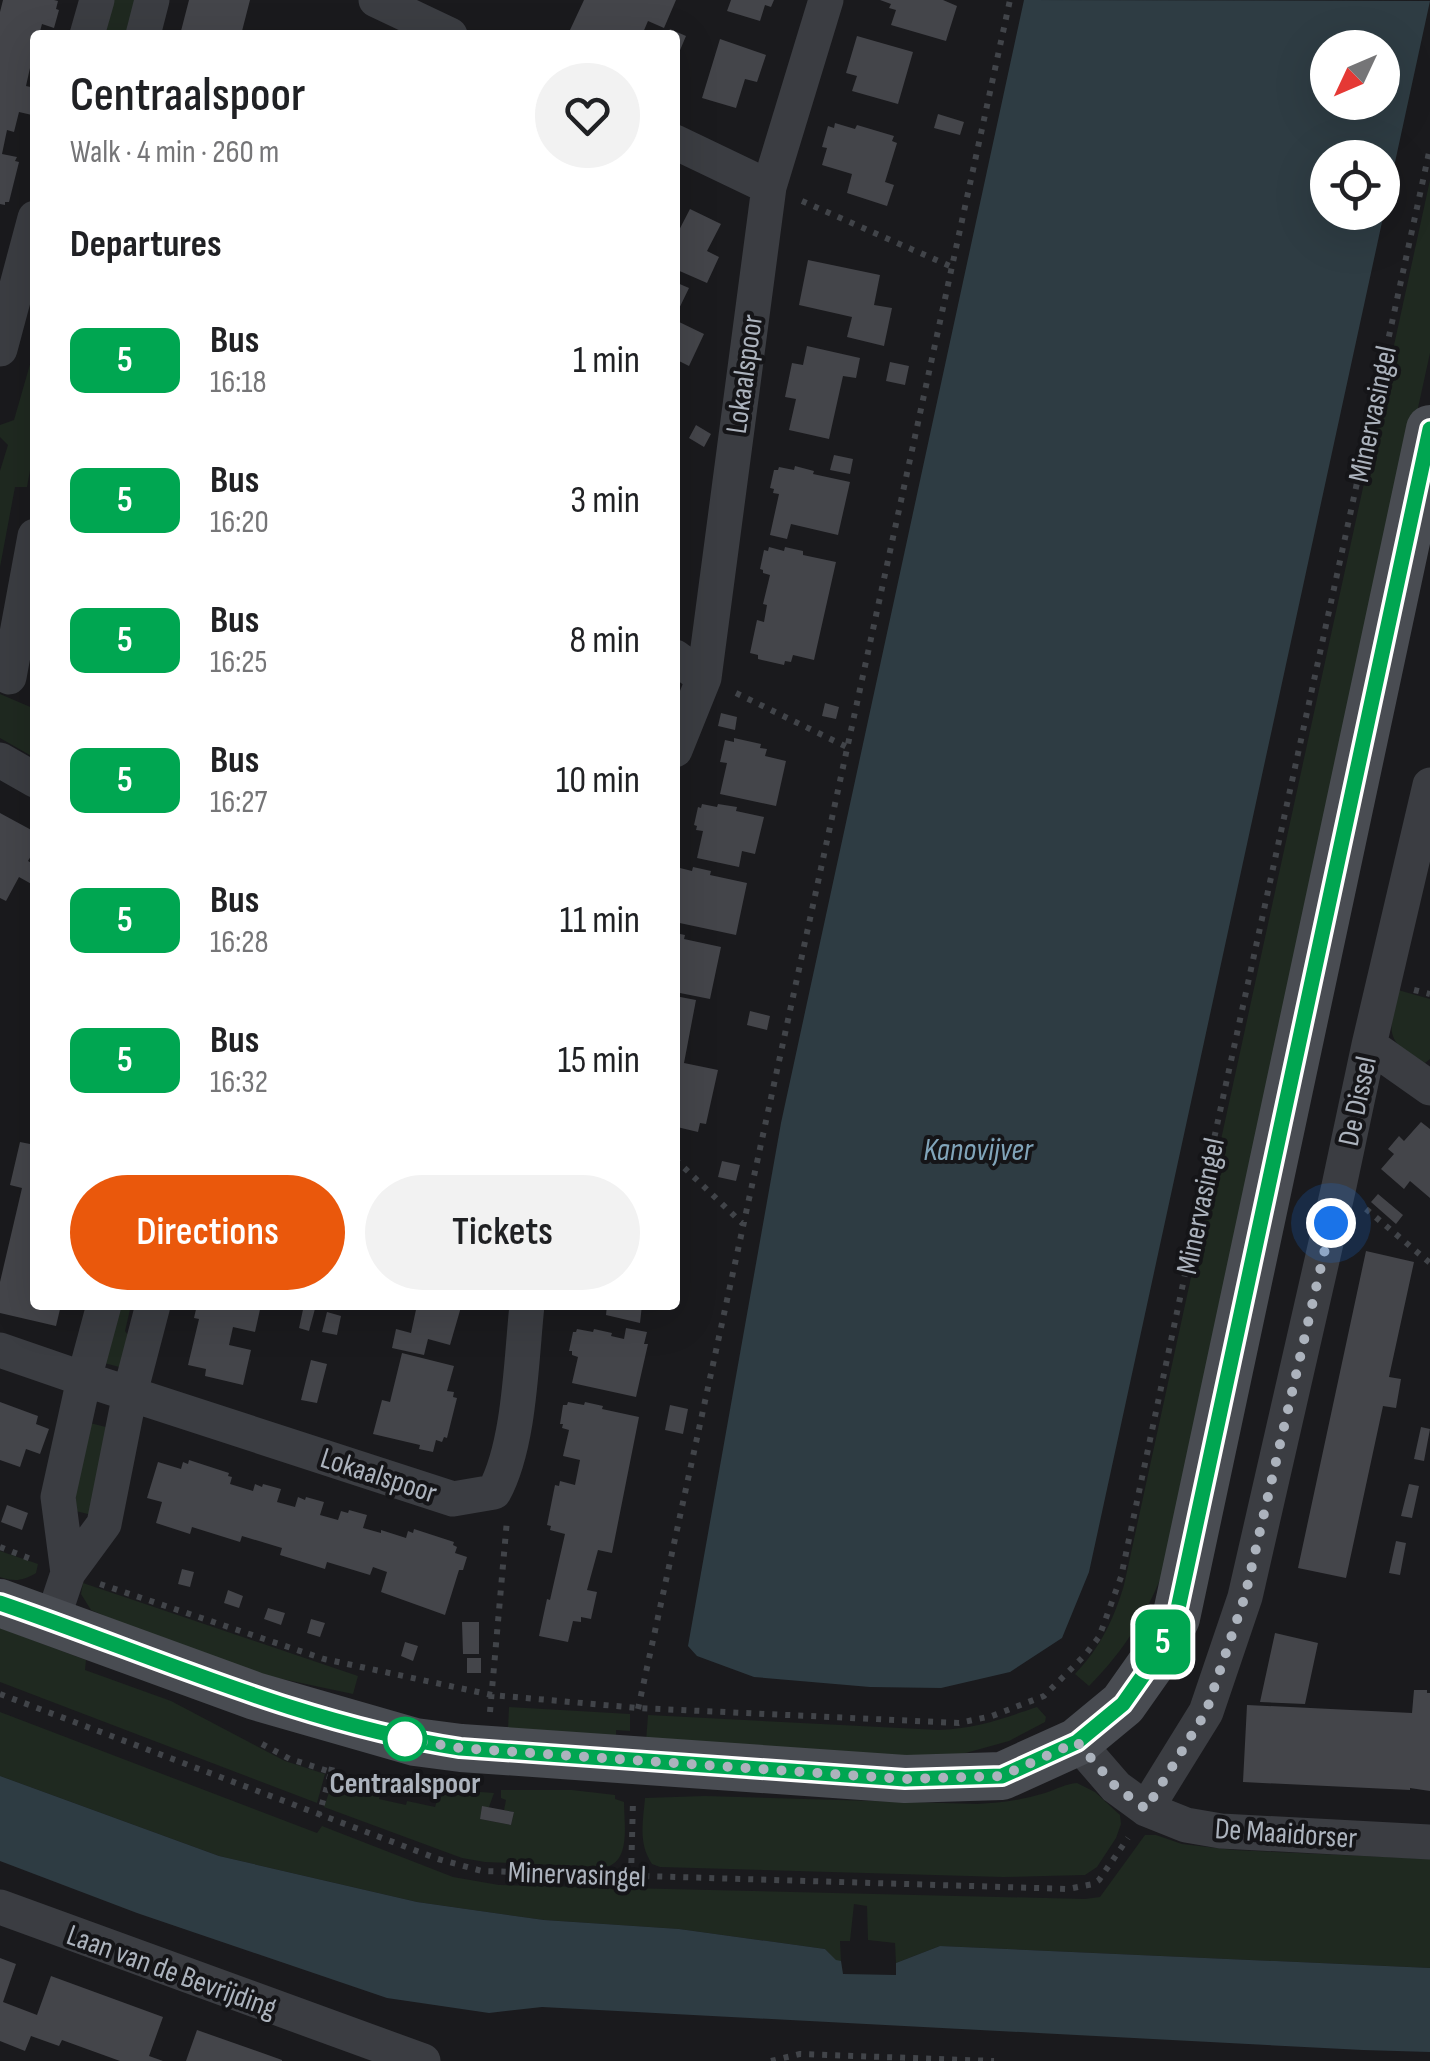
<!DOCTYPE html>
<html lang="en">
<head>
<meta charset="utf-8">
<style>
  body { margin:0; font-family:"Sofia Sans Condensed",sans-serif; background:#f2f2f2; color:#202124; height:100vh; display:flex; flex-direction:column; font-size:38px; white-space:nowrap }
  * { box-sizing:border-box; margin:0 }
  p { font-size:32px; color:#757577 }
  .icon { flex:none; width:55px; height:55px; fill:none; stroke:currentColor; stroke-width:2; stroke-linecap:round; stroke-linejoin:round }
  .map { position:relative; flex:1; overflow:hidden }
  .details { position:absolute; left:30px; top:30px; width:650px; height:1280px; display:flex; flex-direction:column; background:#fff; border-radius:10px; box-shadow:0 10px 40px #0002 }
  .details>* { flex:none }
  .badge { padding:0 20px; border-radius:15px; font-size:35px; line-height:65px }
  .needle { width:65px; rotate:226deg }
  .controls { position:absolute; left:1310px; top:30px; display:grid; gap:20px }
  .controls a { display:grid; place-items:center; width:90px; height:90px; border-radius:50%; background:#fff; box-shadow:0 10px 40px #0002; font-size:50px }
  .you { position:absolute; width:50px; height:50px; margin:-25px; border:8px solid #fff; border-radius:50%; background:#1a73e8; box-shadow:0 0 0 15px #1a73e833 }
  .map>.badge { position:absolute; translate:-50% -50%; box-shadow:0 0 0 5px #fff }
  h2 { padding:0 40px; font-size:38px; line-height:90px }
  .round { display:grid; place-items:center; flex:none; width:105px; height:105px; border-radius:52px; background:#f2f2f2 }
  .headline { display:flex; align-items:center; justify-content:space-between; height:170px; padding:0 40px }
  h1 { font-size:48px; font-weight:600; line-height:75px }
  .action { display:flex; gap:20px; margin-top:auto; padding:20px 40px }
  .action a { flex:1; height:115px; border-radius:60px; background:#ea580c; color:#fff; font-size:40px; font-weight:600; line-height:115px; text-align:center }
  .action a+a { background:#f2f2f2; color:#202124 }
  ul { padding:0; list-style:none }
  li { display:flex; align-items:center; gap:30px; height:140px; padding:0 40px }
  li div { flex:1 }
  li b { display:block; font-size:38px }
  li em { font-style:normal }
  li .badge { min-width:110px; font-weight:700; text-align:center }
  .map>svg:first-child { display:block }
</style>
</head>
<body>
<div class="map">
<svg width="1430" height="2061" viewBox="0 0 1430 2061">
  <rect width="100%" height="100%" fill="#1a1a1d"/>
  <!-- green -->
  <path fill="#1f2920" d="M114,0H135L126,35H105Z
    M1430,180V353L1166,1564C1149,1611 1125,1650 1089,1686L1075,1674C1100,1648 1114,1619 1124,1585Z
    M35,347V443L27,487H15L0,567V471L8,445L0,437V425L14,420Z
    M0,694L35,709V758L0,738Z
    M1398,990L1430,999V1059L1421,1066C1384,1036 1389,1035 1398,990Z
    M118,1305H131L125,1331L135,1345L127,1369L104,1363Z
    M86,1422L114,1429L97,1507L88,1514L71,1510Z
    M0,1551L38,1564L36,1573C23,1581 14,1582 0,1577Z
    M83,1583L358,1676L353,1694L203,1662L110,1629L112,1619L91,1610L81,1594Z
    M0,1628L86,1660L85,1670L171,1701L285,1761L325,1774L317,1803L0,1682Z
    M509,1707L630,1714V1731L616,1730V1740L508,1729Z
    M1037,1707L1046,1717L1045,1722L1009,1741L944,1759L646,1742L648,1715L939,1730C978,1728 1001,1719 1037,1707Z
    M0,1712L317,1833L322,1826L453,1877L499,1885L1085,1899L1100,1897L1145,1835H1156L1182,1844L1234,1850L1430,1859V1968L940,1946L896,1963L895,1943L868,1940L867,1906L854,1904L850,1941H840L841,1961H836L825,1949L679,1929L544,1920L417,1902L219,1856L0,1776Z
    M333,1781L380,1793L379,1799L406,1805L407,1801L435,1807L438,1797L428,1793L427,1788L494,1793L489,1807H482L480,1819L511,1825L514,1812L504,1810L506,1800L501,1798V1790H572L615,1795V1799L624,1802C624,1823 631,1861 606,1867L485,1862L462,1858L324,1807Z
    M1077,1783L1095,1792L1108,1804L1120,1815L1121,1824L1116,1838L1097,1867L1085,1875L1003,1877L660,1867L652,1864C638,1843 643,1822 645,1798L705,1796L977,1804C1000,1803 1022,1800 1045,1793C1057,1789 1065,1784 1077,1783Z"/>
  <!-- water -->
  <path fill="#2e3c43" fill-rule="evenodd" d="M1024,0L1430,1L1089,1572L1062,1638L1010,1672L941,1688L870,1687L754,1677L697,1656L688,1646L781,1123ZM1328,48H1382V102H1328ZM1328,158H1382V212H1328Z
    M0,1776L219,1856L417,1902L544,1920L679,1929L825,1949L836,1960L841,1961L843,1974L896,1975V1963L940,1946L1430,1968V2052L1363,2050L542,2007L489,2013L387,1998L137,1913L0,1861Z"/>
  <!-- building -->
  <path fill="#44454a" d="M3,0H54L58,1L56,9L59,10L54,28L42,24L39,35H35V69L30,68L26,86L35,88V103L32,115L19,112L14,132L7,130L2,154L17,157L15,161L19,162L9,202H5V205L0,204V12Z
    M189,0H250L241,35H184L185,32L181,31Z
    M584,0H676L664,28L648,21L642,35H580L570,30Z
    M731,0H774L771,7L765,5L760,21L727,11Z
    M880,0H943L957,6L946,41L891,25L896,10L889,8L891,4Z
    M670,29L686,36L675,62V35H667Z
    M857,36L913,52L898,104L852,91L857,76L846,73Z
    M720,39L766,55L757,82L745,79L736,108L702,98Z
    M938,114L964,122L960,135L934,128Z
    M835,123L855,129L857,125L894,136L892,141L897,143L885,182L894,185L887,206L847,193L852,174L822,165L827,148L822,147L828,126L834,128Z
    M690,209L721,224L707,251L719,257L707,283L675,269V238Z
    M808,260L880,275L874,305L892,308L884,346L847,337L852,317L799,305Z
    M675,282L689,288L675,317Z
    M675,320L704,334L689,366L675,359Z
    M807,346L860,358L856,378L843,376L829,439L789,430L796,399L785,397L792,363L803,365Z
    M890,362L909,366L905,385L886,381Z
    M696,425L711,434L704,447L689,438Z
    M834,455L853,459L850,474L830,470Z
    M795,466L814,471L813,474L850,482L838,535L791,524L787,539L770,535L779,494L773,493L774,489L770,488L774,470H778L779,467L794,470Z
    M769,547L784,551L785,547L803,551V555L836,562L814,660L793,655L791,662L785,661L784,665L758,659V655L750,653L757,620L764,622L767,605L763,604L770,575L763,573V570L760,569L764,550L768,551Z
    M825,703L839,707L836,719L822,716Z
    M721,713L737,717L735,730L718,726Z
    M734,738L761,744L760,748L767,749L765,756L786,761L776,806L720,794L727,763L720,762L725,740L734,742Z
    M702,804L717,807L718,804L737,807L736,811L764,817L755,854L742,851L739,867L697,858L703,831L696,830L697,826L694,825L698,807L701,808Z
    M0,813L35,832V849L28,861L35,865V886L19,877L6,901L0,898Z
    M676,867L692,871L693,867L711,871L710,875L747,883L736,935L675,922Z
    M675,933L685,935L684,939L721,947L710,999L675,992Z
    M675,996L696,1000L684,1063L718,1070L706,1124L700,1123L698,1132L677,1127L679,1118L675,1117Z
    M750,1011L770,1016L767,1030L747,1025Z
    M1421,1122L1430,1129V1198L1410,1181L1404,1189L1381,1169L1394,1154L1388,1149L1399,1136L1404,1141Z
    M20,1142L35,1145V1305H61L56,1326L0,1313V1282L22,1188L10,1185Z
    M722,1161L740,1165L736,1181L718,1177Z
    M1378,1194L1403,1215L1396,1224L1371,1202Z
    M1366,1251L1414,1262L1389,1377L1401,1379L1396,1408L1383,1406L1346,1578L1298,1568Z
    M197,1305H261L255,1332L233,1327L229,1345L251,1350L243,1385L205,1376L206,1369L188,1365L199,1319L194,1318Z
    M304,1305H316L309,1331L299,1328Z
    M417,1305H459L461,1307L450,1345L428,1339L424,1355L392,1348L396,1329L411,1333Z
    M607,1305H642L640,1323L606,1315Z
    M327,1312L341,1316L337,1335L322,1332Z
    M626,1328L647,1332L644,1344H648L636,1397L572,1383L578,1357L572,1355V1351H569L573,1332H576L577,1329L593,1332L594,1329L612,1333L611,1336L624,1339Z
    M402,1353L454,1366L447,1391L454,1392L453,1397L457,1398L447,1438L444,1437L442,1442L436,1440L433,1452L419,1449L420,1445L373,1434L382,1400L390,1402Z
    M311,1360L327,1364L317,1403L301,1400Z
    M0,1402L38,1416L36,1424L49,1429L40,1454L26,1449L20,1467L0,1460Z
    M568,1402L584,1405L585,1402L603,1406L602,1409L639,1417L612,1553L598,1550L587,1590L597,1592L591,1619L581,1617V1622L573,1621L568,1642L539,1636L547,1599L550,1600L565,1534L550,1530L551,1526L547,1525L555,1485L559,1486L560,1481L575,1485L580,1460L563,1456L569,1430L562,1428L563,1424H560L563,1405H567Z
    M670,1405L688,1409L683,1434L665,1430Z
    M1421,1427L1430,1429L1424,1461L1414,1459Z
    M189,1460L229,1473L228,1476L232,1477L230,1484L253,1491L255,1484L262,1487L263,1484L281,1489L277,1502L295,1507L298,1497L305,1500L306,1497L324,1502L320,1515L338,1520L341,1511L348,1513L349,1510L367,1515L363,1528L381,1533V1530L406,1538L408,1531L413,1533L414,1529L454,1542L453,1545L457,1547L455,1553L467,1557L463,1570H459L445,1615L381,1592L387,1572L373,1567L370,1575L327,1562L325,1569L280,1555L282,1548L242,1536L240,1542L192,1527L190,1534L156,1523L162,1502L147,1498L158,1462L181,1469L183,1462L188,1464Z
    M1409,1484L1419,1486L1412,1518L1401,1516Z
    M7,1505L28,1513L22,1530L1,1522Z
    M1396,1541L1406,1543L1400,1575L1389,1573Z
    M182,1569L194,1572L190,1587L178,1584Z
    M228,1590L243,1596L239,1608L224,1603Z
    M268,1608L285,1613L281,1625L264,1619Z
    M311,1619L325,1623L320,1637L307,1633Z
    M462,1622H479V1654H463Z
    M1275,1633L1318,1643L1305,1704L1260,1702Z
    M405,1642L418,1646L413,1661L401,1656Z
    M467,1658H481V1673H467Z
    M1414,1690H1427V1693H1430V1791L1410,1788V1790L1243,1782L1247,1705L1412,1713Z
    M482,1806L514,1812L511,1825L480,1819Z
    M0,1958L16,1964L3,2002L37,2015L51,1976L163,2017L149,2056L163,2061H120L62,2040L59,2046L31,2036L25,2051L0,2041Z
    M197,2030L282,2060V2061H186Z"/>
  <g fill="none" stroke-linecap="round" stroke-linejoin="round">
    <!-- path -->
    <path stroke="#414449" stroke-width="6" stroke-dasharray="5 8" stroke-linecap="butt" d="M802,201L952,267
      M736,693L847,747
      M1414,990L1430,994
      M675,1159L742,1223
      M1366,1209L1430,1263
      M0,1547L31,1559
      M100,1584L324,1659L492,1695L638,1708L959,1723L992,1716L1044,1696L1085,1655L1099,1637L1121,1577L1202,1194L1430,148
      M0,1694L438,1859L482,1871L1068,1889L1093,1884L1099,1880L1128,1838
      M638,1709L1010,0
      M490,1712L507,1520
      M262,1744L290,1759L331,1772L319,1815
      M331,1772L332,1767H338
      M631,1876L633,1801
      M771,2061L800,2054L994,2061"/>
    <!-- street -->
    <path stroke="#3b3d42" stroke-width="35" d="M376,0L450,35
      M87,35L97,0
      M143,35L152,0
      M675,142L769,187
      M0,349L35,218
      M675,657L704,678
      M9,677L35,536
      M675,750L704,678L769,187L826,0
      M0,760L35,780
      M1369,1045L1430,1088
      M0,1350L84,1379L453,1499L494,1492C520,1444 521,1361 527,1305
      M68,1573L58,1497L84,1379L104,1305
      M52,1621L68,1573L104,1524L130,1393L153,1305
      M1077,1742L1116,1787L1146,1809L1186,1825L1221,1831L1430,1842
      M1146,1809L1206,1712L1245,1597L1339,1186L1369,1045L1430,785
      M0,1907L423,2061"/>
    <!-- secondary -->
    <path stroke="#494c52" stroke-width="48" d="M0,1603L255,1696L415,1742L461,1748L905,1779L1002,1776L1077,1742L1123,1704L1154,1660L1176,1618L1430,429"/>
  </g>
  <g fill="none" stroke-linecap="round" stroke-linejoin="round">
    <defs>
      <path id="line" d="M0,1603C152,1655 301,1724 460,1748L905,1779L1002,1776L1077,1742L1123,1704L1154,1660L1176,1618L1430,429"/>
    </defs>
    <!-- line casing -->
    <use href="#line" stroke="#fff" stroke-width="22"/>
    <!-- line -->
    <use href="#line" stroke="#00a651" stroke-width="15"/>
    <!-- walk -->
    <path stroke="#acb3bd" stroke-width="10" stroke-dasharray="0 18" d="M405,1739L460,1748L905,1779L1002,1776L1077,1742L1116,1787L1146,1809L1206,1712L1245,1596L1331,1223"/>
  </g>
  <!-- markers -->
  <circle fill="#fff" stroke="#00a651" stroke-width="5" cx="405" cy="1739" r="20"/>
  <g text-anchor="middle" stroke-width="8" stroke-linejoin="round" paint-order="stroke">
    <!-- street labels -->
    <g font-size="30" fill="#acb3bd" stroke="#151518">
      <text transform="translate(744 374) rotate(-82)" y="10">Lokaalspoor</text>
      <text transform="translate(1372 414) rotate(-78)" y="10">Minervasingel</text>
      <text transform="translate(1357 1101) rotate(-78)" y="10">De Dissel</text>
      <text transform="translate(1200 1206) rotate(-78)" y="10">Minervasingel</text>
      <text transform="translate(379 1475) rotate(18)" y="10">Lokaalspoor</text>
      <text transform="translate(1286 1833) rotate(4)" y="10">De Maaidorser</text>
      <text transform="translate(577 1874) rotate(2)" y="10">Minervasingel</text>
      <text transform="translate(172 1971) rotate(20)" y="10">Laan van de Bevrijding</text>
    </g>
    <!-- stop labels -->
    <g font-size="30" font-weight="bold" fill="#acb3bd" stroke="#151518">
      <text x="405" y="1793">Centraalspoor</text>
    </g>
    <!-- water labels -->
    <g font-size="32" font-style="italic" fill="#81a5ba" stroke="#151518">
      <text x="978" y="1160">Kanovijver</text>
    </g>
  </g>
</svg>
<div class="controls">
<a><svg class="needle" viewBox="-14 -14 28 28"><path d="M0-13l5 13h-10z" fill="#e53935"/><path d="M0 13l5-13h-10z" fill="#757577"/></svg></a>
<a><svg class="icon" aria-label="locate" viewBox="0 0 24 24"><circle cx="12" cy="12" r="6"/><path d="M12 2v4M12 18v4M2 12h4M18 12h4"/></svg></a>
</div>
<div class="you" style="left:1331px;top:1223px"></div>
<b class="badge" style="left:1163px;top:1642px;background:#00a651;color:#fff">5</b>
<section class="details">
<div class="headline"><div><h1>Centraalspoor</h1><p>Walk · 4 min · 260 m</p></div><a class="round"><svg class="icon" aria-label="heart" viewBox="0 0 24 24"><path d="M12 20l-8-8c-3-5 5-10 8-4 3-6 11-1 8 4z"/></svg></a></div>
<h2>Departures</h2>
<ul>
<li><span class="badge" style="background:#00a651;color:#fff">5</span><div><b>Bus</b><p>16:18</p></div><em>1 min</em></li>
<li><span class="badge" style="background:#00a651;color:#fff">5</span><div><b>Bus</b><p>16:20</p></div><em>3 min</em></li>
<li><span class="badge" style="background:#00a651;color:#fff">5</span><div><b>Bus</b><p>16:25</p></div><em>8 min</em></li>
<li><span class="badge" style="background:#00a651;color:#fff">5</span><div><b>Bus</b><p>16:27</p></div><em>10 min</em></li>
<li><span class="badge" style="background:#00a651;color:#fff">5</span><div><b>Bus</b><p>16:28</p></div><em>11 min</em></li>
<li><span class="badge" style="background:#00a651;color:#fff">5</span><div><b>Bus</b><p>16:32</p></div><em>15 min</em></li>
</ul>
<div class="action"><a>Directions</a><a>Tickets</a></div>
</section>
</div>
</body>
</html>
